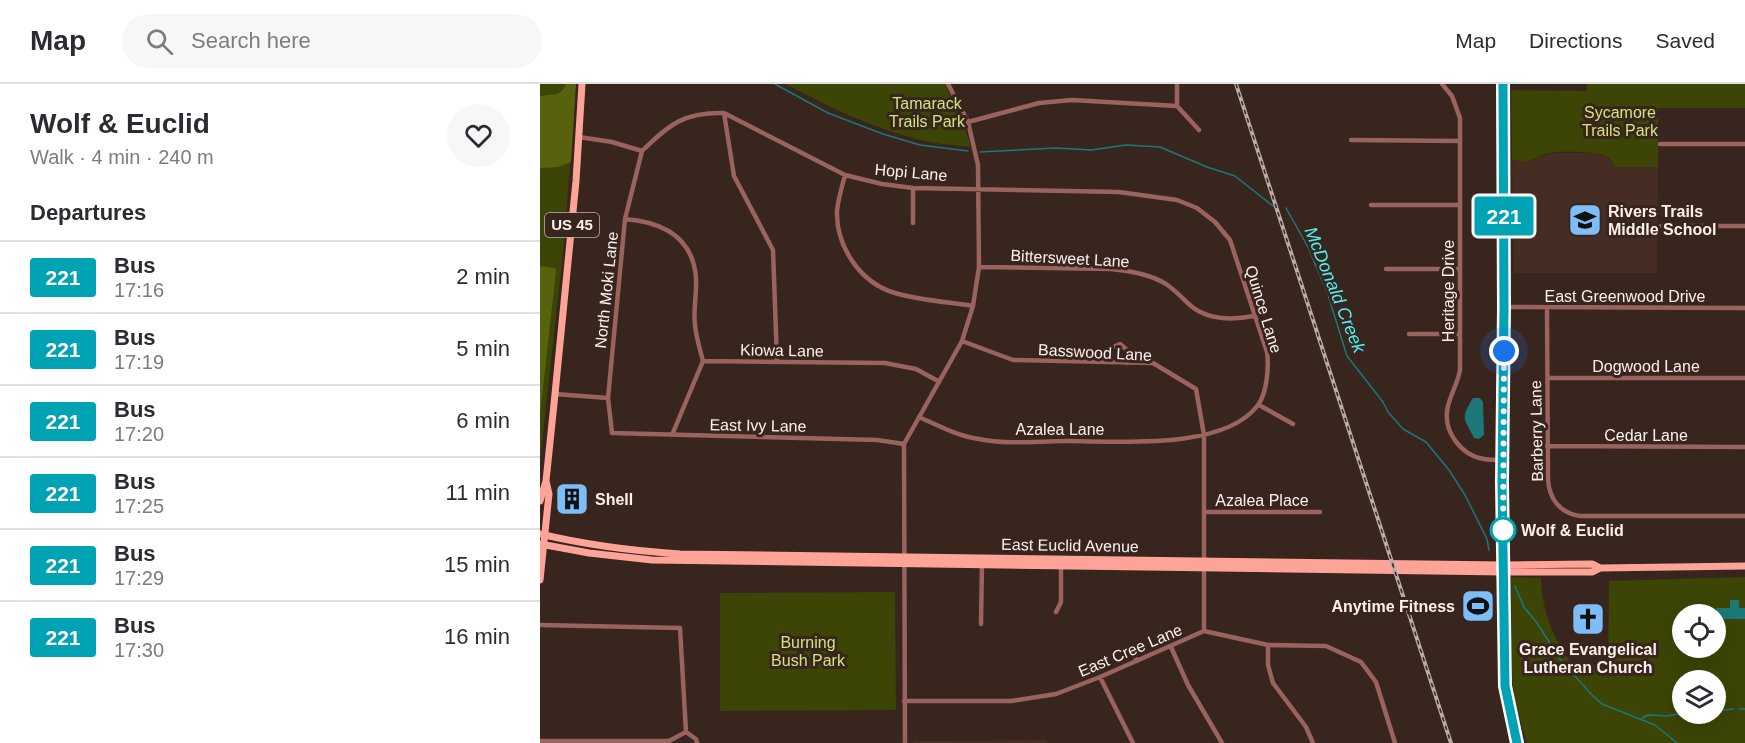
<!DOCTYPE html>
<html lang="en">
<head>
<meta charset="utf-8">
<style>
  body { margin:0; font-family:Helvetica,sans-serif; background:#f7f7f7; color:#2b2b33; height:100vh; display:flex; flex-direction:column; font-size:22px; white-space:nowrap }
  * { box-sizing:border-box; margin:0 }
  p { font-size:20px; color:#7c7c81 }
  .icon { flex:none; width:33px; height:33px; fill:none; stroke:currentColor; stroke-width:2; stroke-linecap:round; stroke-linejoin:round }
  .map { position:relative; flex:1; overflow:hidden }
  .sheet { display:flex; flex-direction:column; background:#fff; width:540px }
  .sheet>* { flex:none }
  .badge { padding:0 12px; border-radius:4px; font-size:21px; line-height:39px }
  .fabs { position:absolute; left:1132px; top:520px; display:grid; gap:12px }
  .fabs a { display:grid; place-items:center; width:54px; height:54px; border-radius:50%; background:#fff; box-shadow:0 6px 24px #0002; font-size:30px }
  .you { position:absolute; width:30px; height:30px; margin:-15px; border:4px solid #fff; border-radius:50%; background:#1a73e8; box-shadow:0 0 0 9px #1a73e833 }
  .map>.badge { position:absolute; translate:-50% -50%; box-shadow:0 0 0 3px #fff }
  h2 { padding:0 30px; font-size:22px; line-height:54px }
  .round { display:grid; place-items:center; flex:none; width:63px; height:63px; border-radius:32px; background:#f7f7f7 }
  .overview { display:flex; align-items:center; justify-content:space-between; height:102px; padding:0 30px }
  h1 { font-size:28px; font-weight:600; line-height:45px }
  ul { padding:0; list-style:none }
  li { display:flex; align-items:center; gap:18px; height:72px; padding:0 30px; border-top:2px solid #e1e1e2 }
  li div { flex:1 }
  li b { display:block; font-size:22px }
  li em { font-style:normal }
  li .badge { min-width:66px; font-weight:700; text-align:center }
  header { display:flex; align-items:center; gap:36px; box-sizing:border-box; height:84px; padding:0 30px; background:#fff; border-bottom:2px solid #e1e1e2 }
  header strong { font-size:28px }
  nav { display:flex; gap:33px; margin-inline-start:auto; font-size:21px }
  .search { width:420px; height:54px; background:#f7f7f7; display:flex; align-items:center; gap:15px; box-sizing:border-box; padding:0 21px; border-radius:33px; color:#7c7c81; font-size:22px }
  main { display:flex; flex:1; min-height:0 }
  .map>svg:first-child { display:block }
</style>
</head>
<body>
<header>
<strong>Map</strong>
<div class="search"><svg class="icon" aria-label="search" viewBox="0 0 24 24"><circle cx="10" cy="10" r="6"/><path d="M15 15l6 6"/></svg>Search here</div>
<nav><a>Map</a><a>Directions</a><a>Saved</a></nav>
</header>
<main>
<section class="sheet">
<div class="overview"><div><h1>Wolf &amp; Euclid</h1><p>Walk · 4 min · 240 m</p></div><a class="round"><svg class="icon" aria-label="heart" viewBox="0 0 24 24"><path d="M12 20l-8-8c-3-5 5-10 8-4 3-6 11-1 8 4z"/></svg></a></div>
<h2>Departures</h2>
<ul>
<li><span class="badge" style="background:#00a3b4;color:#fff">221</span><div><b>Bus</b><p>17:16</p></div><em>2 min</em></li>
<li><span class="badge" style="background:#00a3b4;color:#fff">221</span><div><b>Bus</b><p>17:19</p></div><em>5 min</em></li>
<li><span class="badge" style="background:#00a3b4;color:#fff">221</span><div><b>Bus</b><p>17:20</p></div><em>6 min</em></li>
<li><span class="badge" style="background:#00a3b4;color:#fff">221</span><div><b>Bus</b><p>17:25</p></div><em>11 min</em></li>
<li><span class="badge" style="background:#00a3b4;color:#fff">221</span><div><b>Bus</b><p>17:29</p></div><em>15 min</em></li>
<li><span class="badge" style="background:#00a3b4;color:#fff">221</span><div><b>Bus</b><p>17:30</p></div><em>16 min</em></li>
</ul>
</section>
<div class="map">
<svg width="1205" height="659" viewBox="0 0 1205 659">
  <rect width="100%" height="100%" fill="#37251e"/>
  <!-- built -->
  <path fill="#452d23" d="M1010,69H1057L1066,72L1075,83H1118L1117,189H974L972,75L976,78L992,76Z
    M507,656V659H373V657Z"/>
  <!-- green -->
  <path fill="#3c4406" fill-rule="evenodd" d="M0,0H36L24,160L0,377Z
    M246,0H405L422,36L431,63C414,61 396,60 380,56C333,44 288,23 246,0Z
    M1047,0H1205V24H1118V83H1075C1072,80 1070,74 1066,72C1058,67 1018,67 1008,69C996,73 984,82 972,75L971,6L1047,7Z
    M971,493L1001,494C1002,529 1014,555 1034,583H1068L1069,497L1205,493V659H987L974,615L972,590ZM1143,531H1176V564H1143ZM1143,597H1176V630H1143Z
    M355,508L356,626L180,627V509Z"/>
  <!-- forest -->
  <path fill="#57610e" d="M26,0H36L31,78L18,83L0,84V12C12,10 21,13 26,0Z
    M0,182L15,184L16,187L0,331Z"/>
  <!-- water -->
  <path fill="#1c7879" d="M933,314H940L943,318L944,351L939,355L934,354C924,334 920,335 933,314Z
    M1190,516H1199V524H1205V535H1176V524H1190Z"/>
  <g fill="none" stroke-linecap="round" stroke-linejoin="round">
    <!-- stream -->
    <path stroke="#1c7879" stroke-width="1.5" d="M235,0L288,29L343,50L380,61L428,67
      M440,68L516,64L551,66L586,61L620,63L667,83L695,92L733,122
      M746,124L768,163L788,211L807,272L843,318L848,328L863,345L886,358L909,386L925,411L947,455L949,466
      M975,502L984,523L997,539L1020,575L1051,610L1062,620L1115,641L1137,659
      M1200,625H1205
      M1176,627L1193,625
      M1102,634L1108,631L1127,632L1143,629"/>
    <!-- minor -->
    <path stroke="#9a635d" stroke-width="4.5" d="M637,0V22L659,46
      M902,0L912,12L920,34V286C918,299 911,309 908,322C902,346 920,371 944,375C950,376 956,376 963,376
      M184,29L194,92L233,166L237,277
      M428,38L499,19L532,16L637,22
      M39,53L72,58L102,67C130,40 144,28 184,29L305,91L342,100L373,104L579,108L637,116L657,124L675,138L690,156L727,268C729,283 727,309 718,321C684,367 577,357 526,357C498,357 467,361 439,355C418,352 399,342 379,333
      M811,56L920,57
      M1120,60H1205
      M102,67L85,135L68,314L72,349L337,356L364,360
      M305,91C302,103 298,115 297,127C296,162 320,199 355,209C379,216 407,218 433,222
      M831,121H920
      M85,135C122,138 153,153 156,194C157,210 153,225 155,241C156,253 160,265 163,277
      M373,139V104
      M1121,142H1205
      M439,183L571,185C589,187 610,190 626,200C635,206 642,214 651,222C668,236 693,236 714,232
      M846,185H920
      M964,223L1205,224
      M1007,224L1008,395C1009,415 1020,429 1040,432H1205
      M869,250H920
      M422,257L473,276L613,279L656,305L664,351V547
      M163,277L345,279L376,285L398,297
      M569,278L571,264L580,260L587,266V279
      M1008,294H1205
      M15,310L68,314
      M719,321L753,340
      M132,351L163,277
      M1007,362L1205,363
      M664,428H780
      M516,528L521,518V480
      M441,540L442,479
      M0,541L140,544L146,648L156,655L157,659
      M728,561V581L733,599L766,643L773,659
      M631,563L648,601L682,659
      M591,564L597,577
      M560,593L593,659
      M364,617H471L516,610L560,593L664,547L728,561L786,562L821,578L836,598L855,659
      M0,657H129L146,648
      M365,659L364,360L422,257L433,222L439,183L438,81L428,38L408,0"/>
    <!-- secondary -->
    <path stroke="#da8279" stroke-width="6" d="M963,0L964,223L962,398L965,602L977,659"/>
    <!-- primary -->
    <path stroke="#fea398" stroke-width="7" d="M0,417L6,397L15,310L36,97L42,0
      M0,450C46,461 92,467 140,470L963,481L1052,480L1060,484L1205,482
      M0,460L49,469L112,476L964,488H1052L1060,484
      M0,496L9,410L6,397"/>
    <defs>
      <path id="rail" d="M696,0L911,659"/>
    </defs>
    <!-- rail casing -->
    <use href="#rail" stroke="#baaba6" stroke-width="4"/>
    <!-- rail -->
    <use href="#rail" stroke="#37251e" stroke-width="1.5" stroke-dasharray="4.5" stroke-linecap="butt"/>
  </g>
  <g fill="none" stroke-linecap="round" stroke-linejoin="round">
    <defs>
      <path id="line" d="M963,0L964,224L962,398L965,602L977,659"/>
    </defs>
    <!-- line casing -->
    <use href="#line" stroke="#fff" stroke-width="14"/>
    <!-- line -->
    <use href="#line" stroke="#00a3b4" stroke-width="9"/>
    <!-- walk -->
    <path stroke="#fdf0ec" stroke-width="6" stroke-dasharray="0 10.8" d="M963,446L964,267"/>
  </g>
  <!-- icons -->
  <defs>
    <symbol id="school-square" viewBox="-11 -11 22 22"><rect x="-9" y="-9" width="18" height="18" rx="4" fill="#7dbef9" stroke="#37251e"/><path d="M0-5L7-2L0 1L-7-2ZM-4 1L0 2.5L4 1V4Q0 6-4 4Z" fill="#111"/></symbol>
    <symbol id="building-square" viewBox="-11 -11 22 22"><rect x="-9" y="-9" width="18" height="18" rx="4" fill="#7dbef9" stroke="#37251e"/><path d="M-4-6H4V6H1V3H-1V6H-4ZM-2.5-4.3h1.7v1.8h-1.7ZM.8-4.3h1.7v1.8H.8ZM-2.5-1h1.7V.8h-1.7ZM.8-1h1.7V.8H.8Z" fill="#111"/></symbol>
    <symbol id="stadium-square" viewBox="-11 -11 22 22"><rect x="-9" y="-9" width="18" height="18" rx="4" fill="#7dbef9" stroke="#37251e"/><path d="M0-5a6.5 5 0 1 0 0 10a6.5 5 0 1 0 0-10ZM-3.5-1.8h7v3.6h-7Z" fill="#111"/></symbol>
    <symbol id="church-square" viewBox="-11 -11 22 22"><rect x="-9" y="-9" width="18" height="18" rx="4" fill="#7dbef9" stroke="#37251e"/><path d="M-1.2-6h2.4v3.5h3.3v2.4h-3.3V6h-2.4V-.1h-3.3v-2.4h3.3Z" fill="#111"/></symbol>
  </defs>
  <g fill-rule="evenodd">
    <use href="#school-square" x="1026" y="117" width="38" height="38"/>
    <use href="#building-square" x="13" y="396" width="38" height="38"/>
    <use href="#stadium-square" x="919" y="503" width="38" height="38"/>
    <use href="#church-square" x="1029" y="516" width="38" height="38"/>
  </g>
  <!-- markers -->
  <circle fill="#fff" stroke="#00a3b4" stroke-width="3" cx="963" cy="446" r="12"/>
  <g text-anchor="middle" stroke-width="6" stroke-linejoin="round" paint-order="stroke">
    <!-- shield labels -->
    <rect fill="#37251e" stroke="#c2b3ae" stroke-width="1.5" x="5" y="129" width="54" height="24" rx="4.5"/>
    <g font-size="15" font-weight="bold" fill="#fdf0ec">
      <text x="32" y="146">US 45</text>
    </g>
    <!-- park labels -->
    <g font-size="16" fill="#d2e47b" stroke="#37251e">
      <text x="387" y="25">Tamarack<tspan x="387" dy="18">Trails Park</tspan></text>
      <text x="1080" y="34">Sycamore<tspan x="1080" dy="18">Trails Park</tspan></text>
      <text x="268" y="564">Burning<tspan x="268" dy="18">Bush Park</tspan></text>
    </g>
    <!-- street labels -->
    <g font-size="16" fill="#fdf0ec" stroke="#37251e">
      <text transform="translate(371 88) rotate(5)" y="6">Hopi Lane</text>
      <text transform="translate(530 174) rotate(3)" y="6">Bittersweet Lane</text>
      <text transform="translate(66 206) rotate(-84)" y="6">North Moki Lane</text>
      <text transform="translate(908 207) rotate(-90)" y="6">Heritage Drive</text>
      <text x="1085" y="218">East Greenwood Drive</text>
      <text transform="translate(724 225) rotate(73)" y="6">Quince Lane</text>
      <text transform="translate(242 266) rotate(1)" y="6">Kiowa Lane</text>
      <text transform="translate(555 268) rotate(3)" y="6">Basswood Lane</text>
      <text x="1106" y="288">Dogwood Lane</text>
      <text transform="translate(218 341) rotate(1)" y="6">East Ivy Lane</text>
      <text x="520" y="351">Azalea Lane</text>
      <text transform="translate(996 347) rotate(-91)" y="6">Barberry Lane</text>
      <text x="1106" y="357">Cedar Lane</text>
      <text x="722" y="422">Azalea Place</text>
      <text transform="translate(530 461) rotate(1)" y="6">East Euclid Avenue</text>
      <text transform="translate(590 566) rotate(-23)" y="6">East Cree Lane</text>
    </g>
    <!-- poi labels -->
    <g font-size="16" font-weight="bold" fill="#fdf0ec" stroke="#37251e" text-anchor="start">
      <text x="1068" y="133">Rivers Trails<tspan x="1068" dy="18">Middle School</tspan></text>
      <text x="55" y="421">Shell</text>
      <text x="915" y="528" text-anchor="end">Anytime Fitness</text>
      <text x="1048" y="571" text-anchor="middle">Grace Evangelical<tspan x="1048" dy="18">Lutheran Church</tspan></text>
    </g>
    <!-- stop labels -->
    <g font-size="16" font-weight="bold" fill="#fdf0ec" stroke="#37251e" text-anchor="start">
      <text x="981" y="452">Wolf &amp; Euclid</text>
    </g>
    <!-- water labels -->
    <g font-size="18" font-style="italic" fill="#4ef1f2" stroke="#37251e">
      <text transform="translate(795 206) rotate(68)" y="6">McDonald Creek</text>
    </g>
  </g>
</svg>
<div class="fabs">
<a><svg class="icon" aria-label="locate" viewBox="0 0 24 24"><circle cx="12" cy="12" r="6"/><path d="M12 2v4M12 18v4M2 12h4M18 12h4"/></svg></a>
<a><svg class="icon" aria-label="layers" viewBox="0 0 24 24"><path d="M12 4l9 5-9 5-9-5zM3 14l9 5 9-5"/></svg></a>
</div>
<div class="you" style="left:964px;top:267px"></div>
<b class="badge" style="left:964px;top:132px;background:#00a3b4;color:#fff">221</b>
</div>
</main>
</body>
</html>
